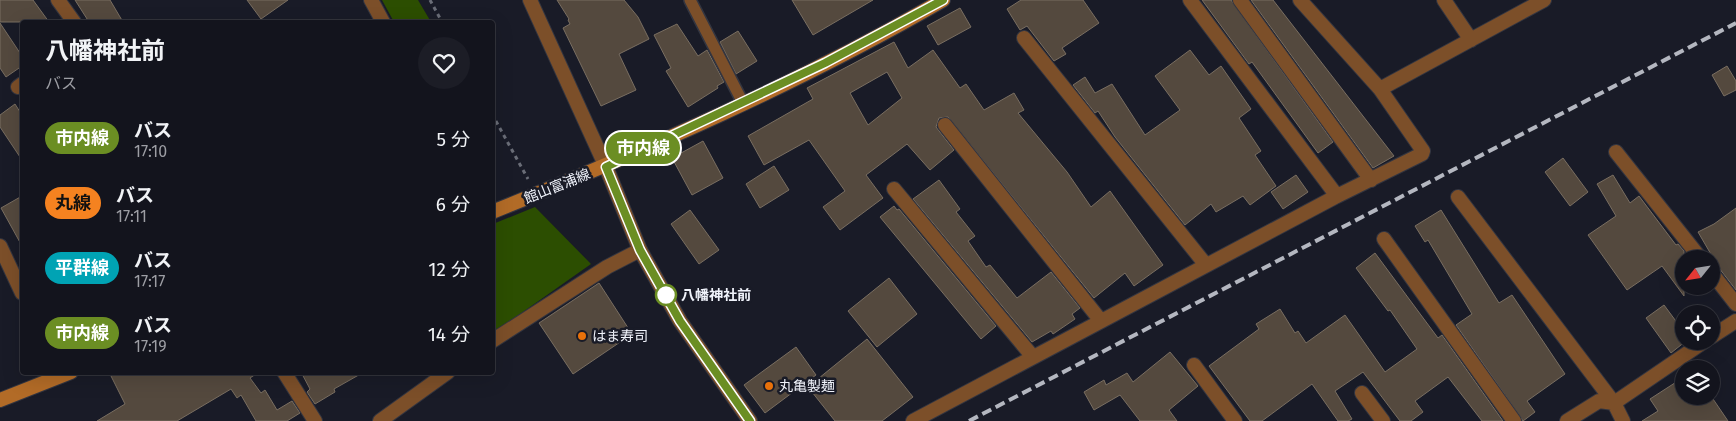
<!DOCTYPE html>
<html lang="ja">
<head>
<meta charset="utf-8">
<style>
  body { margin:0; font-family:"Fira Sans","Noto Sans JP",sans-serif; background:#1c1d26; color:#f1f3f6; height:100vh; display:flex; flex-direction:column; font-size:19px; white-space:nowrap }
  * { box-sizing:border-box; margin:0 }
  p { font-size:16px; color:#9d9ea4 }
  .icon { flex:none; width:28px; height:28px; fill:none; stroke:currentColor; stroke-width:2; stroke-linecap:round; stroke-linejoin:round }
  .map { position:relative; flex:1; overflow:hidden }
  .details { position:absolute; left:20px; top:20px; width:475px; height:355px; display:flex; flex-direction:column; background:#13141d; border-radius:5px; box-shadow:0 5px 20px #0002,0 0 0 1px #32333b }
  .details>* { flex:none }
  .badge { padding:0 10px; border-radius:16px; font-size:18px; line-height:32px }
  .needle { width:32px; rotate:240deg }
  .tools { position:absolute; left:1675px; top:250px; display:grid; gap:10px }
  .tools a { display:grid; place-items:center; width:45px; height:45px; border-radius:50%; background:#13141d; box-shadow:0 5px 20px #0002,0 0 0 1px #32333b; font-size:25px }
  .map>.badge { position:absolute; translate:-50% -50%; box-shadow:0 0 0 2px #fff }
  .round { display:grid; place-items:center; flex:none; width:52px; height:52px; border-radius:26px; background:#1c1d26 }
  .headline { display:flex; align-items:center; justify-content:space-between; height:85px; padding:0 25px }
  h1 { font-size:24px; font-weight:700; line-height:38px }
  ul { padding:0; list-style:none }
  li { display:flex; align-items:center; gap:15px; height:65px; padding:0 25px }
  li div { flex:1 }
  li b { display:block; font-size:19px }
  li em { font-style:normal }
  li .badge { min-width:55px; font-weight:700; text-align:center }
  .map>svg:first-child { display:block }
</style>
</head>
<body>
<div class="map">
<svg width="1736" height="421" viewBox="0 0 1736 421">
  <rect width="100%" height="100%" fill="#191b27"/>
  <!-- green -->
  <path fill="#2c4e01" d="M382,0H418L431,22H394Z
    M535,207L591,264L493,333V224Z"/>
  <!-- building -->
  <path fill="#54493e" stroke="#796e61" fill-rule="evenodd" d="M0,0H33L49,22H0Z
    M75,0H110L123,22H89Z
    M247,0H288L261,19Z
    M557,0H624L638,17L649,39L619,54L636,90L601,106L563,28L570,24L568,20L569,19Z
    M792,0H873L813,35Z
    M1021,0H1083L1099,23L1062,48L1066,54L1054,61L1027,26L1020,30L1007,9Z
    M1202,0H1231L1333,142L1318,153L1252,62L1249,64Z
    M1251,0H1273L1394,156L1373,168Z
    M960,8L971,27L938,45L927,26Z
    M0,23L22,56V66L6,77L0,68Z
    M677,24L698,56L707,50L724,82L717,86L718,88L688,107L666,71L671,68L654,35Z
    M738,31L757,61L736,74L720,42Z
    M894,42L908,68L933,50L960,88L966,84L984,110L1014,93L1024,110L1018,113L1067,172L1091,207L1110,191L1163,265L1134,286L1125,273L1094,298L948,117L939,118L936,127L954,150L930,170L907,144L866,175L883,198L840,230L823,207L845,191L809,140L764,165L748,136L813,99L807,88ZM887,72L902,98L868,125L850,93Z
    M1190,50L1209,75L1221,66L1251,109L1239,118L1261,151L1255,155L1276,186L1250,205L1243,196L1216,212L1211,204L1185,225L1115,137L1098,111L1095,113L1073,85L1085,77L1095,93L1112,84L1145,135L1180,110L1155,76Z
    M1727,66L1736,81V90L1724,96L1712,75Z
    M15,104L22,115V160L0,127V115Z
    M703,141L723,178L692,195L672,158Z
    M1563,158L1588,192L1570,206L1545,172Z
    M774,166L789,190L760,208L746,184Z
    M1296,175L1308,192L1283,209L1271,192Z
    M1613,175L1630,203L1639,196L1676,245L1678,244L1684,251V296L1662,266L1627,290L1588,235L1616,216L1597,184Z
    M939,180L960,209L956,212L975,236L968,241L986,267L990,265L1017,298L1051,272L1080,308L1072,314L1075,319L1053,334L1051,331L1032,342L913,199Z
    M22,196V246L1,208Z
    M894,206L897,210L899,209L996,326L981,339L880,217Z
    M1736,208V290L1719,268L1698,232L1714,224Z
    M690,210L719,250L699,264L671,224Z
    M1441,210L1499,303L1512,295L1565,374L1527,401L1535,412L1523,421L1456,325L1472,314L1428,240L1425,242L1415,226Z
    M1375,253L1438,338L1442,335L1503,421H1482L1448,377L1415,401L1423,412L1411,421H1400L1363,372L1335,391L1352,419L1348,421H1338L1312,384L1262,421H1250L1209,366L1259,329L1256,324L1280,309L1295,333L1298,331L1306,343L1345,315L1385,372L1417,349L1390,310L1388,311L1356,268Z
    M889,278L917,314L877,347L848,311Z
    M599,283L632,334L573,374L539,323Z
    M1664,305L1684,332V341H1686L1671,353L1646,318Z
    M867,339L913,397L882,421H835L808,387Z
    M796,347L816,375L765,413L744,385Z
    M1170,352L1198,386L1169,410L1177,421H1140L1120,395L1094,410L1084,392L1104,380L1106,385L1127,373L1133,382Z
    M109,372H259L250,378L261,393L265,390L277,410L292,401L300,413L287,421H256L241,395L237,398L231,389L177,421H97L125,404Z
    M301,372H364L334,389L335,392L315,404L307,392L310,389Z
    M1684,377V396H1711L1728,421H1642L1658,411L1650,399Z"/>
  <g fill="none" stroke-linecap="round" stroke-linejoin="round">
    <defs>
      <path id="service" d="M690,0L743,103"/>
      <path id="minor" d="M58,0L74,22
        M371,0L383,22
        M1190,0L1337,196
        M1240,0L1371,180
        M1444,0L1471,40
        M1024,38L1206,265
        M18,87L22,84
        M1380,89L1544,0
        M945,125L1101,321
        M1616,152L1701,259
        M894,189L1033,357
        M1458,197L1614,403L1623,421
        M1384,239L1514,421
        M0,246L22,293
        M1711,272L1736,304
        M1711,337L1736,321
        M492,341L607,267L640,250
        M1194,365L1235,421
        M284,372L315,421
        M1362,393L1383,421
        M380,421L448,372
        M913,421L1337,196L1422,154L1423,151L1380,89L1300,0
        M1567,421L1599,401L1614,403L1705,341"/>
      <path id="tertiary" d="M530,0L606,167L640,250L680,321L750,421"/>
      <path id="secondary" d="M492,212C646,150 800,83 943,0
        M0,400L71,372"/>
    </defs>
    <!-- service casing -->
    <use href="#service" stroke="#333540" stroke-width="14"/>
    <!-- minor casing -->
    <use href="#minor" stroke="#333540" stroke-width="16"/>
    <!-- tertiary casing -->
    <use href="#tertiary" stroke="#333540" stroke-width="16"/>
    <!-- secondary casing -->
    <use href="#secondary" stroke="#333540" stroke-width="16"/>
    <!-- path -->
    <path stroke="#6a6d77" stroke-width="3" stroke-dasharray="4 4" stroke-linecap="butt" d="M430,0L442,22
      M492,114L528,179"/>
    <!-- service -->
    <use href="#service" stroke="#7c4f29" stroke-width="11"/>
    <!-- minor -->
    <use href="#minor" stroke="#7c4f29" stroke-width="14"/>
    <!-- tertiary -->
    <use href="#tertiary" stroke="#7c4f29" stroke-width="14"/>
    <!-- secondary -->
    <use href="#secondary" stroke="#b26b27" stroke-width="14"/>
    <!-- rail -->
    <path stroke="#b4b7c0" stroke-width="4" stroke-dasharray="10 5" stroke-linecap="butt" d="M969,421L1736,23"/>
  </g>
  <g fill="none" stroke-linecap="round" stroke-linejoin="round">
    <defs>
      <path id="line" d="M750,421L680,321L640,250L606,167L825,63L943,0"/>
    </defs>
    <!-- line casing -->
    <use href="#line" stroke="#fff" stroke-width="11"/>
    <!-- line -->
    <use href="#line" stroke="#6b8e23" stroke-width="8"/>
  </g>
  <!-- markers -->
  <circle fill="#fff" stroke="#6b8e23" stroke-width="2.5" cx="666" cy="295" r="10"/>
  <g fill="#e8710a" stroke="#191b27" stroke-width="2">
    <circle cx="582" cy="336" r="5"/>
    <circle cx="769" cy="386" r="5"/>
  </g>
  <g text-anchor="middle" stroke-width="5" stroke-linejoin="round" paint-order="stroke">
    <!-- street labels -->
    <g font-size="14" fill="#f0f3fb" stroke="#191b27">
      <text transform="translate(557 186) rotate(-22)" y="5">館山富浦線</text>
    </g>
    <!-- stop labels -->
    <g font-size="14" font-weight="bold" fill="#f0f3fb" stroke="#191b27" text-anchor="start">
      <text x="681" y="300">八幡神社前</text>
    </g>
    <!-- poi labels -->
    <g font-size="14" fill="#f0f3fb" stroke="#191b27" text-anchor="start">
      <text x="592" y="341">はま寿司</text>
      <text x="779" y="391">丸亀製麺</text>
    </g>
  </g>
</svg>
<div class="tools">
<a><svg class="needle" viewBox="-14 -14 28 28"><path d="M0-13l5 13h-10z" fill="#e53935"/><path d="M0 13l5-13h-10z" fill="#9d9ea4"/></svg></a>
<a><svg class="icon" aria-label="locate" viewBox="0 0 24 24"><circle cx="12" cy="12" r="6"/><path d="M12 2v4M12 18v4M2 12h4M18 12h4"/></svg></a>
<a><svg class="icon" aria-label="layers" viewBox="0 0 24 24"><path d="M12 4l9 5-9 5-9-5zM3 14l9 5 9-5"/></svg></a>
</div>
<b class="badge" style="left:643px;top:148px;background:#6b8e23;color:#fff">市内線</b>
<section class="details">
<div class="headline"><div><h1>八幡神社前</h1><p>バス</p></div><a class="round"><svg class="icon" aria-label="heart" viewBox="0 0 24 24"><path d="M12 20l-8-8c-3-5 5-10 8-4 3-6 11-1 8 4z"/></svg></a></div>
<ul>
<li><span class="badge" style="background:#6b8e23;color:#fff">市内線</span><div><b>バス</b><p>17:10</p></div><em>5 分</em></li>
<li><span class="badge" style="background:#f58220;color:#111">丸線</span><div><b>バス</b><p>17:11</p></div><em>6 分</em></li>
<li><span class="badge" style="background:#00a3b4;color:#fff">平群線</span><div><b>バス</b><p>17:17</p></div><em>12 分</em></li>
<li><span class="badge" style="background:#6b8e23;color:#fff">市内線</span><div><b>バス</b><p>17:19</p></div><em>14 分</em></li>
</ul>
</section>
</div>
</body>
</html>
